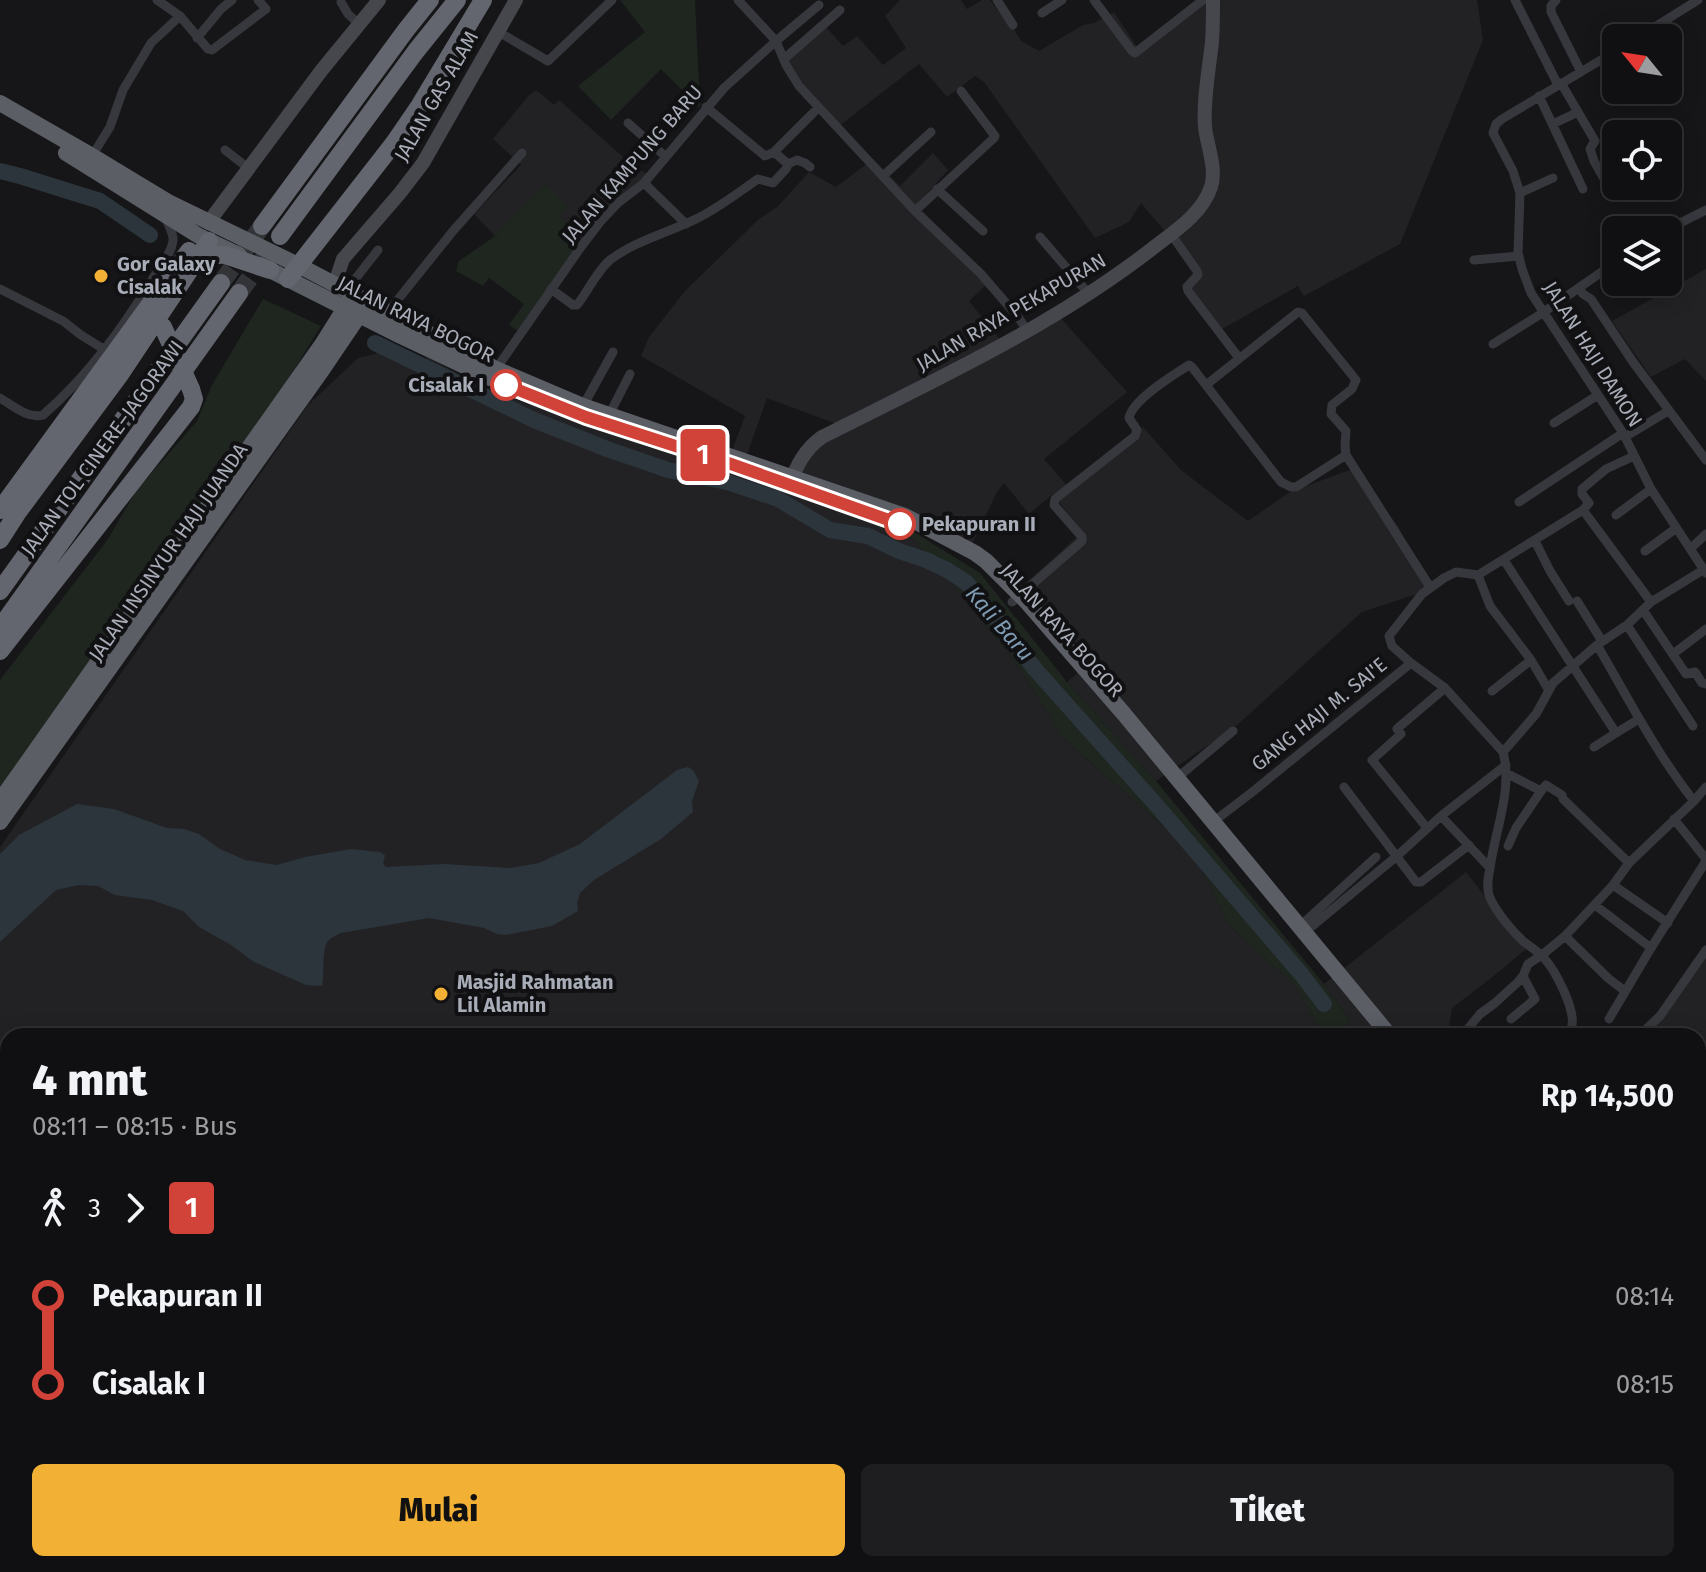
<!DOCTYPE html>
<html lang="id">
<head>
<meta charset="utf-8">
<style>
  body { margin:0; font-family:"Fira Sans",sans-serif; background:#1e1e20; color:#f1f3f6; height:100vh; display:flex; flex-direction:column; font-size:30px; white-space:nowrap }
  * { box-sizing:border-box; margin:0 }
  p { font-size:26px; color:#9c9d9f }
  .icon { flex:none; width:44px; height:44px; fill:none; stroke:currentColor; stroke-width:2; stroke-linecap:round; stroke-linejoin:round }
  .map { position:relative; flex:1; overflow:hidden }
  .side { position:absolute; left:0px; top:1028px; width:1706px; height:544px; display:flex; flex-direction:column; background:#101012; border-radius:24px 24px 0 0; box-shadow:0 4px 20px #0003,0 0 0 2px #303032 }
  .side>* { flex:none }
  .badge { padding:0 16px; border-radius:6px; font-size:28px; line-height:52px }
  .needle { width:52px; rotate:300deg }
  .fabs { position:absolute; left:1602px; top:24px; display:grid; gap:16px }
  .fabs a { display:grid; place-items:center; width:80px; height:80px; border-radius:12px; background:#101012; box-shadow:0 4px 20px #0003,0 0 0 2px #303032; font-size:40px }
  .map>.badge { position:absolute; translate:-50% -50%; box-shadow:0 0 0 4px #fff }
  .legs { display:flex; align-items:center; gap:12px; height:88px; padding:0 32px; font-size:26px }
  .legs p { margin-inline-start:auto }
  .summary { display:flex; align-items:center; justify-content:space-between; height:136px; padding:0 32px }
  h1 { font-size:44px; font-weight:800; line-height:60px }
  .primary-button { display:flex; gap:16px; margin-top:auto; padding:16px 32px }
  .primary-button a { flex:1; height:92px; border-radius:12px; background:#f2b134; color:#111; font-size:32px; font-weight:800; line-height:92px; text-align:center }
  .primary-button a+a { background:#1e1e20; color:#f1f3f6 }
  ul { padding:0 32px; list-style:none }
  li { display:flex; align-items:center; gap:28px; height:88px; font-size:30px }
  li i { display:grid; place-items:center; width:12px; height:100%; margin:0 10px; background:currentColor }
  li i::after { content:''; width:20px; height:20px; margin:-10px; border:6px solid; border-radius:50%; background:#101012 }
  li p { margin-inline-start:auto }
  li:first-child i { background:linear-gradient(#0000 50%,currentColor 0) }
  li:last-child i { background:linear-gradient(currentColor 50%,#0000 0) }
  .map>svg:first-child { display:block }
</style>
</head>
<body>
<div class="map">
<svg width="1706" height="1572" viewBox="0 0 1706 1572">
  <rect width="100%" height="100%" fill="#161618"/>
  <!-- built -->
  <path fill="#222225" d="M900,0H961L967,9L982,0H990L1002,16L1005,14L1021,41L1039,51L1083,25L1094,23L1114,12L1137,47L1201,0H1477L1483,40L1400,244L1304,296L1298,286L1222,329L1182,285L1197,269L1141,203L1129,222L1095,238L984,82L975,76L947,97L919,64L839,126L785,63L826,27L843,46L857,36L883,65L906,48L885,16Z
    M536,90L554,105L559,100L623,157L648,175L597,218L576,248L560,235L559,216L546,184L495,236L474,214L521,165L493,139L529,95Z
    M933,153L948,170L917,205L990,281L969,301L1006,347L1057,314L1127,392L1044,459L1070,489L1143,427L1181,470L1248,521L1290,492L1355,468L1368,488L1398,526L1427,585L1417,594L1362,612L1236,726L1156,781L1067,682L1092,661L1024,585L1082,532L1053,494L1029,514L1004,483L997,492L972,544L798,473L809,451L842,426L767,398L747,455L732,451L745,416L641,356L649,337L685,291L759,219L778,206L809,172L836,187L873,159L900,186Z
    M1706,269V381L1685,359L1651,377L1612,321Z
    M379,353L417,371L427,357L490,391L865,518L912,538L954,585L1015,662L1064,739L1193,852L1229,925L1295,986L1325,1036H8V1358L0,1359V847L308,405L358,358Z
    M1466,872L1526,949L1490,979L1452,1008L1449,1027L1453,1036H1332L1350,1021L1324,984Z
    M1706,953V1418L1698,1412V1036H1640Z
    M213,1564H1522L1543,1572H231Z"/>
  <!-- green -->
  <path fill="#1e261f" d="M620,0H695L700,108L661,69L611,120L578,86L645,32Z
    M545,184L568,206L559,216L568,224L560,235L576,248L518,331L509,325L524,304L489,278L483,286L456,271L459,261L495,236Z
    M263,299L321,326L276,399L0,790V680L108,539L136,491L197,421L212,385Z
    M865,518L906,527L980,573L1067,682L1156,781L1324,984L1350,1021L1332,1036H1325L1295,986L1229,925L1193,852L1064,739L1015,662L954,585L912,538Z
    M8,1481V1564H14L6,1572H0V1486Z
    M213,1564H452L448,1565V1572H231Z"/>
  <!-- water -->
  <path fill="#2c353c" d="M688,767L693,770L699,781L692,801L693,812L661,839L594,880L580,893L577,903L578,911L552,926L505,935L497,934L484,928L429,918L341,933C339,934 330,938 329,940C321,946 325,974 322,986L306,985L254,962L231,945L199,927L183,911L152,900L115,895L98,886L79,885L56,890L0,942V854L19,835L77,804L114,809L167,828L184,829L199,834L220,849L245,860L277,865L305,857L351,849L380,852L385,855L383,864L386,867L444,864L511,868L539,863L580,844L677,770Z
    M8,1358V1481L0,1486V1359Z"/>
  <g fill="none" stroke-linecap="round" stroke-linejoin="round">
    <!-- stream -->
    <path stroke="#2c353c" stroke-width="3" d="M0,1550L8,1554
      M129,1564L175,1568L222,1566L237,1572"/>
    <!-- river -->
    <path stroke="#2c353c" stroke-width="16" d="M0,171L20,176L100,201L150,235
      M375,343L534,420L607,449L668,470L727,482L778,499L830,530L868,536L899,551L926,560L947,570L967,583L1035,669L1158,807L1302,975L1324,1004
      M1688,1564L1692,1572"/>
    <!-- motorway-tunnel -->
    <path stroke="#333438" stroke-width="18" stroke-dasharray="18 9" stroke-linecap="butt" d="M221,283L262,226
      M239,293L267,254"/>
    <!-- minor -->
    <path stroke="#37383d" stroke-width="9" d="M157,0L180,16L208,49L212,50L266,9L258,0
      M997,0L1013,25
      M1094,0L1132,51L1135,53L1203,0
      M1515,0L1558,85
      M1556,0L1551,6V12L1581,72
      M341,2L348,14L359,24
      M819,5L776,41L786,65L799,86L915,211L981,274L1018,317L1027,330
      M1042,13L1062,0
      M497,31L548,61L612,0
      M197,38L221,9L232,0
      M1637,38L1698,0
      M1616,51L1502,119L1496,124L1493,133L1513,171L1520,193L1518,253L1522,269L1531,293L1623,433L1651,489L1706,573
      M784,59L840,10
      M1561,83L1595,141L1590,149L1594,161L1603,177
      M1539,96L1583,189
      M706,107L765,156L774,152L818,108
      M628,123L666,157
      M1553,124L1578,112
      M225,150L248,168
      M92,156L110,127L123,90L151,43L180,16
      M788,164L797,160L805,163L810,167
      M883,176L931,132
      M644,183L686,224
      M937,189L983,231
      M1520,193L1553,178
      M915,211L994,138L995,136L961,91
      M1666,230L1706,210
      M1171,234L1197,271L1198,275L1187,287L1188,291L1239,358
      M1040,237L1089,294
      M1474,260L1519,256
      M1579,288L1583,294L1591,299L1633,362L1706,460
      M0,289L63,321L81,335L105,350
      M551,289L573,305H577C588,291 597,271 610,260C636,240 671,232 700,217C721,206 739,192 758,179L773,183L786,169L788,164L774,152
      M348,293L356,278L378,250
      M387,313L453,231L522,153
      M1493,344L1544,312L1616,262
      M496,369L581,247L600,222L618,203L644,183L724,88L776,41L738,0
      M1206,385L1298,312L1302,313L1356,380L1352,389L1332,405L1331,414L1346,431L1345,445L1346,455L1430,587
      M0,398C13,406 28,419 43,415C88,376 121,330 152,280C159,268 171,255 173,241C174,234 168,225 166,218
      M583,406L613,352
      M609,415L630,374
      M1554,423L1598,395
      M1625,437L1668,411
      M1519,502L1623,433
      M1583,510L1651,602
      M1616,515L1651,489
      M1535,541L1550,571L1569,601
      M1690,549L1706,534
      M1645,551L1675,529
      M1504,560L1616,733L1639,719
      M1478,575L1490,606L1531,660L1548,689
      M1577,601L1602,641
      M1012,602L1082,541V537L1054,505L1055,499L1135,436L1137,430L1129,418C1132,400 1173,375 1189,365L1192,367L1281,482L1291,487H1296L1346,455
      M1643,610L1686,674L1695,672L1702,683L1706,684
      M1627,625L1693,726
      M1597,645C1628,698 1656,753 1694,801
      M1673,654L1706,629
      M1411,663L1392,646L1389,636L1422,594L1444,578L1456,572L1478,575L1583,510L1589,503L1582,494V489L1606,469L1634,456
      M1492,691L1531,660
      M1594,747L1616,733
      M1503,752L1536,714L1553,683L1597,645L1627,625L1651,602L1703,570
      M1506,773L1541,791L1546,785L1562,795L1563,799L1629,863
      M1177,778L1233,731
      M1344,787L1416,882H1421L1469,845
      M1441,816L1490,868
      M1674,819L1706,859
      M1213,822L1251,793L1411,663L1445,688L1503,752C1513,790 1495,830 1490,868C1488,878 1486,889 1490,898C1497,913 1512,931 1524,942C1531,947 1538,952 1544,958C1555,970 1575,1008 1572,1025C1572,1030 1570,1032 1568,1036
      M1427,828L1372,760L1401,734L1397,729L1399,727L1445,688
      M1508,846L1516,828L1541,791
      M1613,885L1668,923
      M1595,905L1651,948
      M1300,926L1376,857
      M1305,932L1397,856L1441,816L1506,765
      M1565,936L1609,979L1625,991
      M1511,1019L1535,999L1523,976
      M1609,1019L1651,948L1706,861
      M1462,1036L1480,1014L1495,1003L1518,982L1523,976L1528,964L1542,955L1565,936L1613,885L1629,863L1694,801L1706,787
      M1639,1036L1660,1016L1706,950
      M1698,1488L1706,1504
      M1606,1564L1612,1572
      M1651,1564L1655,1572"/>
    <!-- secondary -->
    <path stroke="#45474d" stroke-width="14" d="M208,223L321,71L379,0
      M339,288L338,274L343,259L400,193L423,163L516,0
      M790,485C796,465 805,449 822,437C935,380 1053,326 1153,248C1175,231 1202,214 1211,187C1217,168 1207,146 1205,127C1203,99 1209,70 1212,42C1213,28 1213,14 1213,0"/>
    <!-- trunk -->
    <path stroke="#5b5e65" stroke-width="16" d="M0,103L92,156L170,203L298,265L496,369L583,406L905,516L975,553L986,561L1026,601L1124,714L1390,1036
      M66,153L199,236L239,255
      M260,265L401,336L490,378
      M0,801L323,343L350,300
      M0,822L322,370L364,308
      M1698,1427L1706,1432"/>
    <!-- motorway -->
    <path stroke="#63666e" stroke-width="18" d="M262,226L406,30L430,0
      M280,236L416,51L457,0
      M195,266C205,258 212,254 225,255L270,270
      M288,279L394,143L420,105L483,0
      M0,510L189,251
      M0,540L18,512L119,376L209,241
      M0,591L221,283
      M0,628L239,293
      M0,651L191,407L194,399L191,389"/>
    <!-- motorway-bridge -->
    <path stroke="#63666e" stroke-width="18" d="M163,327L191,389"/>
  </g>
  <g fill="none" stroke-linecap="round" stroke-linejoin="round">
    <defs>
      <path id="line-1" d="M506,385L586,417L731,464L900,524"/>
    </defs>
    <!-- line-1 casing -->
    <use href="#line-1" stroke="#fff" stroke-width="18"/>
    <!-- line-1 -->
    <use href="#line-1" stroke="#d14338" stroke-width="12"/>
  </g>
  <!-- markers -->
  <g fill="#f2b134" stroke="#111113" stroke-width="3">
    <circle cx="101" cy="276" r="8"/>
    <circle cx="441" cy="994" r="8"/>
  </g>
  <g fill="#fff" stroke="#d14338" stroke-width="4">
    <circle cx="506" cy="385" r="14"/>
    <circle cx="900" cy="524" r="14"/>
  </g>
  <g text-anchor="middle" stroke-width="8" stroke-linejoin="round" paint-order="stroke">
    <!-- street labels -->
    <g font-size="20" fill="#a8adb8" stroke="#111113">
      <text transform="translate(436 96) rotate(-60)" y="7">JALAN GAS ALAM</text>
      <text transform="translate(632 164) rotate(-49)" y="7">JALAN KAMPUNG BARU</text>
      <text transform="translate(1011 312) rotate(-30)" y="7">JALAN RAYA PEKAPURAN</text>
      <text transform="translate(416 319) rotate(26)" y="7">JALAN RAYA BOGOR</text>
      <text transform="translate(1593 354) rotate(58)" y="7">JALAN HAJI DAMON</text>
      <text transform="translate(102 448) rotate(-54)" y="7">JALAN TOL CINERE–JAGORAWI</text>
      <text transform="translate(168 552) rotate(-55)" y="7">JALAN INSINYUR HAJI JUANDA</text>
      <text transform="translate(1062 630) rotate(48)" y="7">JALAN RAYA BOGOR</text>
      <text transform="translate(1319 714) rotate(-39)" y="7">GANG HAJI M. SAI'E</text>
    </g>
    <!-- poi labels -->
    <g font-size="20" font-weight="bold" fill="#a8adb8" stroke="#111113" text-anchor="start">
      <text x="117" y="271">Gor Galaxy<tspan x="117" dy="23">Cisalak</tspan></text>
      <text x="457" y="989">Masjid Rahmatan<tspan x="457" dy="23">Lil Alamin</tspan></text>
    </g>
    <!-- stop labels -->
    <g font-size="20" font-weight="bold" fill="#a8adb8" stroke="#111113" text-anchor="end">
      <text x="484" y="392">Cisalak I</text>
      <text x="922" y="531" text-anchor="start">Pekapuran II</text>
    </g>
    <!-- water labels -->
    <g font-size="22" font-style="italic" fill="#7f9bb3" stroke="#111113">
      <text transform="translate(1000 623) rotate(49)" y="8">Kali Baru</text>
    </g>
  </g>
</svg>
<div class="fabs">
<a><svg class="needle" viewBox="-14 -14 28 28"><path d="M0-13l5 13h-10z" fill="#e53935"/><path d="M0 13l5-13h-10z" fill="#9c9d9f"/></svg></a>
<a><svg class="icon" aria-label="locate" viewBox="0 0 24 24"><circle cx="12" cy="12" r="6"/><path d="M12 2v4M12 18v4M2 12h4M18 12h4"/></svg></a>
<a><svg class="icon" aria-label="layers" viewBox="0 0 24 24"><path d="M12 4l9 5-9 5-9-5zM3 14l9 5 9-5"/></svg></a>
</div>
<b class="badge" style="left:703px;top:455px;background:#d14338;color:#fff">1</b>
<section class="side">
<div class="summary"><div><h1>4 mnt</h1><p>08:11 – 08:15 · Bus</p></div><b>Rp 14,500</b></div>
<div class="legs"><svg class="icon" aria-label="walk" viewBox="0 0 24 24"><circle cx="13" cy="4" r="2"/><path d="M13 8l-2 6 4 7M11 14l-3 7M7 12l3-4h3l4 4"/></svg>3<svg class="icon" aria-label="forward" viewBox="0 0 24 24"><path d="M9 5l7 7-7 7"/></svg><b class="badge" style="background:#d14338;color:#fff">1</b></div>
<ul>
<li><i style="color:#d14338"></i><b>Pekapuran II</b><p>08:14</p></li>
<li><i style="color:#d14338"></i><b>Cisalak I</b><p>08:15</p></li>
</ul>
<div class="primary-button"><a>Mulai</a><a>Tiket</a></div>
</section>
</div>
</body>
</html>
